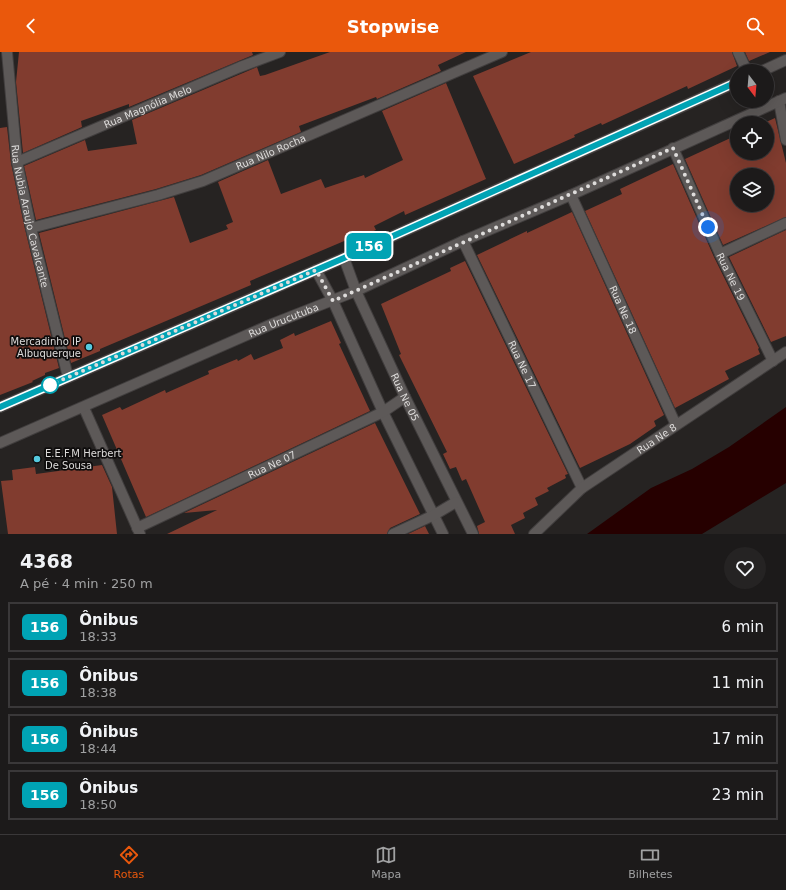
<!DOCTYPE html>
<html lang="pt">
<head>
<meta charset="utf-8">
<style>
  body { margin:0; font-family:"DejaVu Sans",sans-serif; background:#252323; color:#f1f3f6; height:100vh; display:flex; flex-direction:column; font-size:15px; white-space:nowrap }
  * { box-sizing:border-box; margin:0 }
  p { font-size:13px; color:#a0a1a2 }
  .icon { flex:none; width:22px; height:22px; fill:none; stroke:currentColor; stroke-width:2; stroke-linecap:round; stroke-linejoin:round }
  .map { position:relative; height:482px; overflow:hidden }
  .side { display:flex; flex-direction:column; background:#1c1a1a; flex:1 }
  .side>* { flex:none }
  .badge { padding:0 8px; border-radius:6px; font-size:14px; line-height:26px }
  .needle { width:26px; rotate:164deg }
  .tools { position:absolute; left:730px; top:12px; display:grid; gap:8px }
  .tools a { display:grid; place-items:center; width:44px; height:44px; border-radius:50%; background:#1c1a1a; box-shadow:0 4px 16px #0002,0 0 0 1px #3a3839; font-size:20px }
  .you { position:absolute; width:20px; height:20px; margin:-10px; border:3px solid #fff; border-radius:50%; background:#1a73e8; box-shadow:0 0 0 6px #1a73e833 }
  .map>.badge { position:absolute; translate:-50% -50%; box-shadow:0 0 0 2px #fff }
  .round { display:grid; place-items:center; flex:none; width:42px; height:42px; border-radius:21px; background:#252323 }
  .overview { display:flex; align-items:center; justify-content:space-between; height:68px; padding:0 20px }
  h1 { font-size:19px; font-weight:800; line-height:30px }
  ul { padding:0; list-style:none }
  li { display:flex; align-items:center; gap:12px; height:50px; margin:0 8px 6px; padding:0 12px; border:2px solid #3a3839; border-radius:0px }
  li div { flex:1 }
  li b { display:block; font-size:15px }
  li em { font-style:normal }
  li .badge { min-width:44px; font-weight:700; text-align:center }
  header { display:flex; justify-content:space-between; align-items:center; height:52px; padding:0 20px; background:#ea580c; color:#fff; font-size:18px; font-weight:800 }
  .dock { display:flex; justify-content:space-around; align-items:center; height:56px; border-top:1px solid #3a3839; background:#1c1a1a; font-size:11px; color:#a0a1a2 }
  .dock a { display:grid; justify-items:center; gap:2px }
  .dock .on { color:#ea580c }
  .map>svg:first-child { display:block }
</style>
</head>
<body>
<header><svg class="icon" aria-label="back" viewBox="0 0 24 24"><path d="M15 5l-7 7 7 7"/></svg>Stopwise<svg class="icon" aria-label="search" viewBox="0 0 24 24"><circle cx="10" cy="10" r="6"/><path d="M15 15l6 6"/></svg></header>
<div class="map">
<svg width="786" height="482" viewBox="0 0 786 482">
  <rect width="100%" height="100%" fill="#262322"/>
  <!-- water -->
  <path fill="#260000" d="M786,355V431L702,482H587L651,436L692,417L729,395Z"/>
  <!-- building -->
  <path fill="#813c2f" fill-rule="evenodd" d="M19,0H252L253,3L129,55V52L81,69L82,75L23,101L16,30Z
    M330,0H466L438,13L441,19L377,47L376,45L299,74L301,80L201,123L156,137L36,168L24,114L85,88L88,99L137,92L132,68L257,15L260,24L265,23Z
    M531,0H732L737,14L688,37L687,34L602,73L601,71L574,83L575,85L514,112L473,24Z
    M745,0H770L749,9Z
    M446,31L486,127L405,163L404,159L374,174L376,178L357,186L356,184L250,229L251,233L100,297V299L71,311L39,181L174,145L190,191L228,177L226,173L233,170L218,130L268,108L281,142L321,127L325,136L364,123L365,126L403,108L382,59Z
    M775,66L786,111V165L723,193L685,107L737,83V101H767V71H764ZM737,123H767V153H737Z
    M7,75L11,111L25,177L59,316L45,321V323L32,329L33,330L0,343V76Z
    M673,112L714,205L759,296L758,297L760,302L725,319L729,327L675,356L585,159L622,142L620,137Z
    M572,160L664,363L654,369L656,374L630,392L580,416L477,203L527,179V181Z
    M786,178V284L771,290L729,205Z
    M465,209L568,422L565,423L566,426L547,436L549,439L535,446L538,453L523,461L525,466L511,473L515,482H479L477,474L485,470L466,427L462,429L456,415L450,417L443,402L447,400L399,303L401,302L381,252L451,219L450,216Z
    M331,269L341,291L339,292L370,359L146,465L102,363L120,355L122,358L165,338L166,341L209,322L208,319L237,307L238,309L251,302L254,308L283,296L280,288L294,281L295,284Z
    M375,371L420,462L390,476L387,482H167L217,458L184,461Z
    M102,413L112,435L117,482H8L1,429L13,428L12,418L35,415L36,422Z
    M425,474L429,482H408Z"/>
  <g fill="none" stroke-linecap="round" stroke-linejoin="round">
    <defs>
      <g id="minor">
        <path id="s1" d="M7,0L17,110L31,176L68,325"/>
        <path d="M738,0L747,19"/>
        <path d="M762,19L786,8"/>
        <path d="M779,49L786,88"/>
        <path id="s2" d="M673,96L720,202L773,309"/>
        <path id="s3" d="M17,110L240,15L280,0"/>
        <path id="s4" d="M571,143L676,373"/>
        <path id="s5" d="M31,176L158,143L203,129L502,0"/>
        <path id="s6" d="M463,189L582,436"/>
        <path d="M720,202L786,171"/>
        <path id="s7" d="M344,206L356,239L405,345L473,482"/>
        <path d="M316,218L333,249L383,360L443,482"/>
        <path d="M0,355L344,206L737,30"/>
        <path d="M84,356L140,482"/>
        <path id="s8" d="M0,391L272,272L356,239L463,189L571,143L786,46"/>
        <path id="s9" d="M137,476L383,360L405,345"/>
        <path d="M393,482L434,463L456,450"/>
        <path id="s10" d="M534,482L582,436L786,300"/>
      </g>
    </defs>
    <!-- minor casing -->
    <use href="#minor" stroke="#413e3e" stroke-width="12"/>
    <!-- minor -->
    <use href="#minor" stroke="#5d5958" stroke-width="10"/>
  </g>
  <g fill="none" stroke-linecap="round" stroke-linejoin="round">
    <defs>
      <path id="line" d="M0,355L344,206L737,30"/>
    </defs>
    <!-- line casing -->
    <use href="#line" stroke="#fff" stroke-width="9"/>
    <!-- line -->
    <use href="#line" stroke="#00a3b4" stroke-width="6"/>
    <!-- walk -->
    <path stroke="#dedcdb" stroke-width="4" stroke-dasharray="0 7.2" d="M50,333L316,218L333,249L673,96L708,175"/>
  </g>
  <!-- markers -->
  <g fill="#55cae0" stroke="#0e0c0c" stroke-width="1.5">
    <circle cx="89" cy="295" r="4"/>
    <circle cx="37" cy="407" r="4"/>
  </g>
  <circle fill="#fff" stroke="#00a3b4" stroke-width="2" cx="50" cy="333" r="8"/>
  <g text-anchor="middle" stroke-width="3.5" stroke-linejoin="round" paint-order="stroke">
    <!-- street labels -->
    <g font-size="10" fill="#dedcdb" stroke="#0e0c0c">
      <text dy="4" stroke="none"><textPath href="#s3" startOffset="142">Rua Magnólia Melo</textPath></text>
      <text dy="4" stroke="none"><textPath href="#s5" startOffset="252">Rua Nilo Rocha</textPath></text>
      <text dy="4" stroke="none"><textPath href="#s1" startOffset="166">Rua Nubia Araujo Cavalcante</textPath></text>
      <text dy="4" stroke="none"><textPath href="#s2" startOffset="141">Rua Ne 19</textPath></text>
      <text dy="4" stroke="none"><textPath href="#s4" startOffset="126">Rua Ne 18</textPath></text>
      <text dy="4" stroke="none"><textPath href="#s8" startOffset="309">Rua Urucutuba</textPath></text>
      <text dy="4" stroke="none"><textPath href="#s6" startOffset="137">Rua Ne 17</textPath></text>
      <text dy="4" stroke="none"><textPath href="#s7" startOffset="152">Rua Ne 05</textPath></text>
      <text dy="4" stroke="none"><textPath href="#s10" startOffset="156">Rua Ne 8</textPath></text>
      <text dy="4" stroke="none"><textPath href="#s9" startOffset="149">Rua Ne 07</textPath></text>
    </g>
    <!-- poi labels -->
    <g font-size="10" fill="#dedcdb" stroke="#0e0c0c" text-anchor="end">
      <text x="81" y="293">Mercadinho IP<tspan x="81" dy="12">Albuquerque</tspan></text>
      <text x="45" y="405" text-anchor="start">E.E.F.M Herbert<tspan x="45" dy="12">De Sousa</tspan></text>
    </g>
  </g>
</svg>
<div class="tools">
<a><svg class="needle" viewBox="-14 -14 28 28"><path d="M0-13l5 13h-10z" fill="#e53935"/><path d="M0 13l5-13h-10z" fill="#a0a1a2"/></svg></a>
<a><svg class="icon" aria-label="locate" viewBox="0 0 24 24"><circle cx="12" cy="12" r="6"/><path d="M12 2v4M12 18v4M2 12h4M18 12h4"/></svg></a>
<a><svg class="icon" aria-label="layers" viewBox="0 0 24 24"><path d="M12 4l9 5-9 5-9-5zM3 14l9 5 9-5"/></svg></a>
</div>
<div class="you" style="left:708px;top:175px"></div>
<b class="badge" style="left:369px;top:194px;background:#00a3b4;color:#fff">156</b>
</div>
<section class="side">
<div class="overview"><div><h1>4368</h1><p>A pé · 4 min · 250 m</p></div><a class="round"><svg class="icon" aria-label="heart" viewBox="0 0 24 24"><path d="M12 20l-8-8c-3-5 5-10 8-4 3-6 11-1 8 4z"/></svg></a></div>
<ul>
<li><span class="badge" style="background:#00a3b4;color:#fff">156</span><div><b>Ônibus</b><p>18:33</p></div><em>6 min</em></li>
<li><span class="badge" style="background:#00a3b4;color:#fff">156</span><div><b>Ônibus</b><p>18:38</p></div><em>11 min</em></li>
<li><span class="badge" style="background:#00a3b4;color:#fff">156</span><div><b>Ônibus</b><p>18:44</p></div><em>17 min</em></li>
<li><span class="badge" style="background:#00a3b4;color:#fff">156</span><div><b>Ônibus</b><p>18:50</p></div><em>23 min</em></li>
</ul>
</section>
<nav class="dock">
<a class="on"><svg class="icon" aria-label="directions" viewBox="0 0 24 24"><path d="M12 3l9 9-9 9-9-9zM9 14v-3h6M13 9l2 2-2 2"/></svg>Rotas</a>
<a><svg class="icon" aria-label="map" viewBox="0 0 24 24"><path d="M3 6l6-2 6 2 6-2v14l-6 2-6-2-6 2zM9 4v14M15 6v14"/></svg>Mapa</a>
<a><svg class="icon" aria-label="tickets" viewBox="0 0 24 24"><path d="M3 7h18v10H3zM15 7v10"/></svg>Bilhetes</a>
</nav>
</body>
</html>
